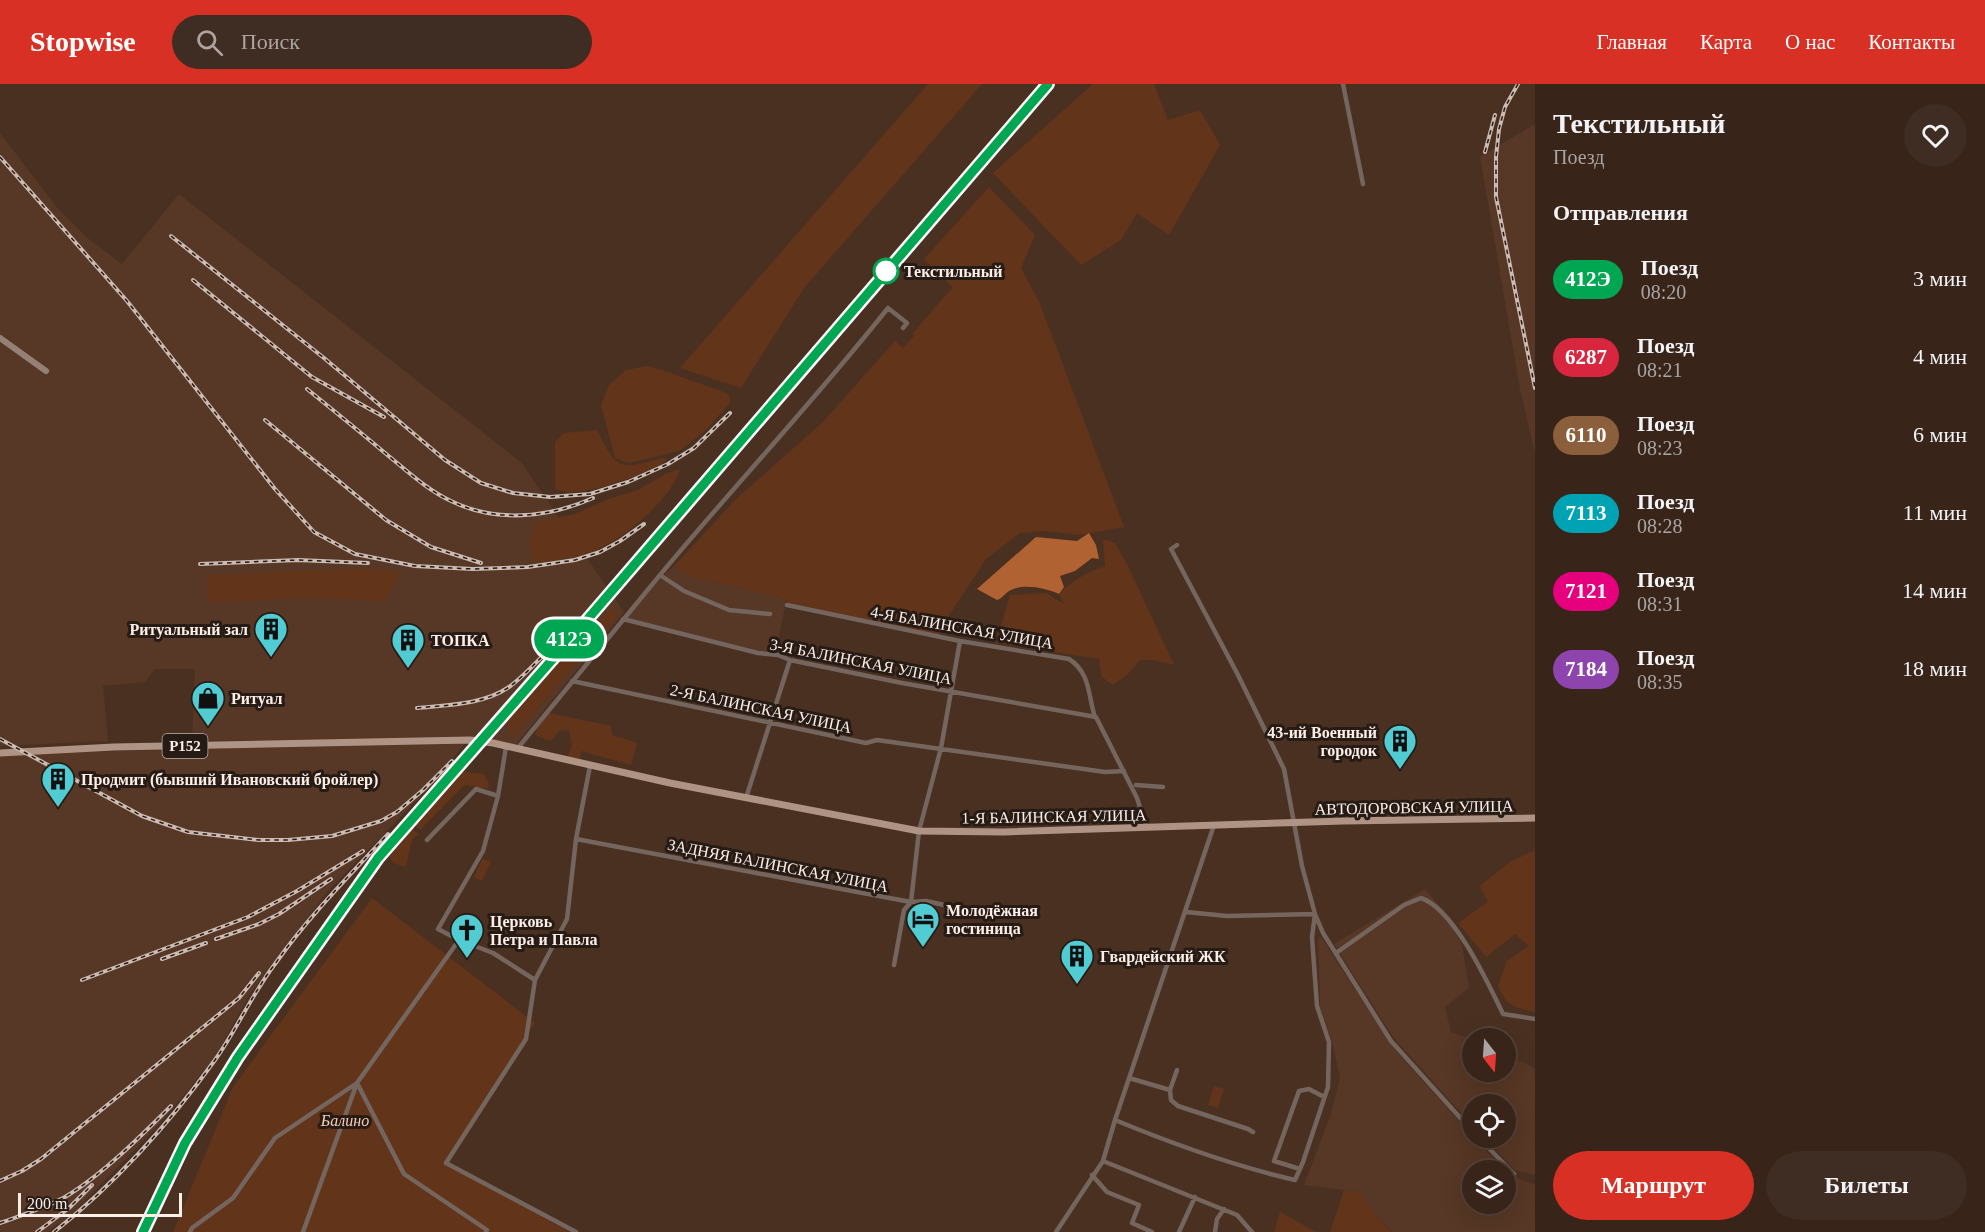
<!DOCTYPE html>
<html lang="ru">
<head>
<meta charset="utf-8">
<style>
  body { margin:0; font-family:"Times New Roman",serif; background:#3f2c22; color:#f1f3f6; height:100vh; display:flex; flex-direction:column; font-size:22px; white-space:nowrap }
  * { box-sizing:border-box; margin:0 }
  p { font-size:20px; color:#aba4a2 }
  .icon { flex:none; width:33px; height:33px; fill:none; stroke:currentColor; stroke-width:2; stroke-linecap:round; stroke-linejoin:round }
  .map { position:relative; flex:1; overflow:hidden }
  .drawer { display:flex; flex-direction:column; background:#382419; width:450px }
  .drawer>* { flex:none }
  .badge { padding:0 12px; border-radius:20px; font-size:21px; line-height:39px }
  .needle { width:39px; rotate:163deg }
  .buttons { position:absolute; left:1462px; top:944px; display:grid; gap:12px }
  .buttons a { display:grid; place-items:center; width:54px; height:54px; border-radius:50%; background:#382419; box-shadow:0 6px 24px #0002,0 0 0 2px #524138; font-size:30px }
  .scale { position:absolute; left:18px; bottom:15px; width:164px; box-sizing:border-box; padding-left:6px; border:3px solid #fdefe8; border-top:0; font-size:16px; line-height:21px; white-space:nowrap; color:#fdefe8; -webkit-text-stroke:4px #271b15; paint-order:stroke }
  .map>.badge { position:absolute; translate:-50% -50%; box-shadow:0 0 0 3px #fff }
  h2 { padding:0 18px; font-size:22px; line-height:54px }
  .round { display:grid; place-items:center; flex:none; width:63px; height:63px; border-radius:32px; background:#3f2c22 }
  .overview { display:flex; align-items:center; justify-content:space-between; height:102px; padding:0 18px }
  h1 { font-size:28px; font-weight:700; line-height:45px }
  .cta { display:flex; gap:12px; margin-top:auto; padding:12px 18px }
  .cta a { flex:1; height:69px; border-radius:36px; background:#d93025; color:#fff; font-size:24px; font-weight:700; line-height:69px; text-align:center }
  .cta a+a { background:#3f2c22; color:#f1f3f6 }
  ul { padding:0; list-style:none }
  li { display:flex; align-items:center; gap:18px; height:78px; padding:0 18px }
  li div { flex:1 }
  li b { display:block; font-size:22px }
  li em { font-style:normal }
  li .badge { min-width:66px; font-weight:700; text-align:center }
  header { display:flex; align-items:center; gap:36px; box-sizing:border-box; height:84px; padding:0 30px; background:#d93025; color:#fff }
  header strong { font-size:28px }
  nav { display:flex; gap:33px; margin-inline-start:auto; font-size:21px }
  .search { width:420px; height:54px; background:#3f2c22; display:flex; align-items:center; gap:15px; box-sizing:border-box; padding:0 21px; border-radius:33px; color:#aba4a2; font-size:22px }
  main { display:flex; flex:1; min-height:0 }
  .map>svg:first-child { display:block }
</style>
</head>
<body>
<header>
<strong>Stopwise</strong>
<div class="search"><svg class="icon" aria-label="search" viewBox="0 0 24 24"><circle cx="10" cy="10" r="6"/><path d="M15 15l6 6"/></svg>Поиск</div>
<nav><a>Главная</a><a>Карта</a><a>О нас</a><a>Контакты</a></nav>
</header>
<main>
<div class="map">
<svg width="1535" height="1148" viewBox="0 0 1535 1148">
  <rect width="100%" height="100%" fill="#4a3021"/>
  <!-- built -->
  <path fill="#573725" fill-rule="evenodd" d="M1535,40V369L1520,305L1480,73Z
    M0,49L59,126L90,156L122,180L179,110L521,378L624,528L514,663L473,654L192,657L195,585H155L145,598L103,602L108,657L0,662Z
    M674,482L692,493L779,513L786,518L776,569L757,566L627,534L661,494Z
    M466,658L430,703L327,808L250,910L214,975L156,1044L69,1133L47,1148H0V670Z
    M1425,805L1442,825L1462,861L1469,904L1445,923L1451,948L1473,956V987H1506V970L1535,984V1091L1515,1086L1484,1053H1506V1020H1473V1042L1393,953L1334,860Z
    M1321,853L1395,966L1488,1069L1513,1092L1535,1101V1148H1393L1378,1135L1360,1108L1304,1101L1331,1030L1340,994L1332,957L1320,922L1318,854ZM1473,1086H1506V1119H1473Z"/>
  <!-- green -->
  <path fill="#62351a" d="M928,0H982L804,204L741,304L680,284Z
    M1093,0H1154L1168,36L1200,26L1220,61L1169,151L1137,129L1121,156L1081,181L993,89Z
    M989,103L1035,151L1021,184L1040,220L1124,443L1079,451L1045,447L1020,449L986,475L946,536L939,552L786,518L779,513L692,493L674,482L736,415L822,339L895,257L903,264L914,252L912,250L953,203L924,175Z
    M647,282C668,287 686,295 707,302C715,305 721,306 729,311L730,319L705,347L679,367L629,379L615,374L601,321L609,301L626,286Z
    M597,346C618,387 618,386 662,374L667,375C655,388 588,410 569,408C565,408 560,406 555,405V358L564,349Z
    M680,385C671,415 626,453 598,465C578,474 555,475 534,479C527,465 530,452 535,438L575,430L606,416L638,406L665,390Z
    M1103,455L1115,459L1127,480L1174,581L1153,576H1140L1128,590L1113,601L1102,593L1099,575L996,559L1010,511L1046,509L1064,520L1059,510C1073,496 1086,489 1105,482Z
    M371,484L401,488L385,517L303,514L207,519V491Z
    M612,524L618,532L512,654L505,635L520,617L529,614L533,606L531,601L542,592Z
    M549,629L611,642L612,651L637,659L631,681L581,667L580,675L567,674L572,661L569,646L559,647L551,657L535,651L538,642Z
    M461,687L483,690L489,699L488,705L465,701L420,746L414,741Z
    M410,744L419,750L412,756L406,783L393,779L389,771L395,761Z
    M1535,766V928C1514,923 1507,923 1498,902L1507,877L1529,862L1515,850L1486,873L1458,839L1488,818L1480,802L1510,778Z
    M483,774L491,778L482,797L474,793Z
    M372,814L535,939L446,1079L569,1148H173L233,1003Z
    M1214,1002L1224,1005L1218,1024L1208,1021Z
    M1344,1106L1360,1108L1378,1135L1392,1148H1330Z
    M1280,1128L1316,1148H1274Z"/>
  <!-- water -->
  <path fill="#b16232" d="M1089,449L1096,461L1099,475L1092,474L1075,487L1060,492L1064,503L1059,510C1046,504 1022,499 1009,507C1004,510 1003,514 997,516L977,505L1036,453L1077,457Z"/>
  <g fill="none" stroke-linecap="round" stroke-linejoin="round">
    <!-- street -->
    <path stroke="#74665f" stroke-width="4.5" d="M1343,0L1363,100
      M1177,461L1171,465L1238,591L1284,685L1302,782L1315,830L1323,849L1391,957L1473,1048
      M660,491C735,401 815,316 888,224L907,239L903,244
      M787,521L960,557L1069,575C1091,589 1088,613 1095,633
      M623,535L758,569L778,571L790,576L902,599L1096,633L1137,714L1146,743
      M572,597L866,659L877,656L1105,688L1124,687
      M506,663L498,712L483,767L438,845L459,856L493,869L535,896L567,835L576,755L590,682
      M517,665L660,491L684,507L729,526L770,530
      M1136,701L1163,703
      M746,714L790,576
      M576,755L852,807L911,818L926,817L976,828
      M427,756L476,705L498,712
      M1336,869L1404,821L1421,814C1454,825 1488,899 1503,930L1535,935
      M894,881L904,826L911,818L919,747L941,664L960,557
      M535,896L526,955L446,1079L576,1148
      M1129,994L1170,1006L1171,1016L1178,1022L1248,1045L1253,1048
      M357,999L404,1090L487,1146L486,1148
      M1170,1006L1177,986
      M1115,1036C1173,1060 1234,1082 1295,1096L1303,1078L1328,1003L1329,958L1317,922L1312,853L1315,830L1227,832L1186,828
      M1478,1053L1514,1090
      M1103,1077L1237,1131L1252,1148
      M1300,1085L1274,1077L1299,1007L1309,1005L1324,1013
      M1092,1091L1107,1108L1139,1121L1132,1139L1152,1148
      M190,1148L192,1144L233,1114L275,1054L357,999L459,856
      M303,1148L357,999
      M1056,1148L1103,1077L1115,1036L1214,741
      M1179,1148L1195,1113
      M1215,1148L1217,1135L1224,1125"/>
    <!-- secondary -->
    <path stroke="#958075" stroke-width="6" d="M0,254L46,287"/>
    <!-- primary -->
    <path stroke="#af9485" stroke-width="7" d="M0,669L114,663L470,656L493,659L670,699L919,747L1004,748L1343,737L1535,734"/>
    <defs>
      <path id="rail" d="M1518,0L1505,23L1499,45L1496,73V113L1535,304
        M1485,68L1495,31
        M0,73L127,217L275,405L314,448L355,470L415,482L473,485L528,483L575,476L600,468L620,457L644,440
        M171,152L324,274L445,376L481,399L513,409L550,413L590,410L628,398L668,380L694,364L730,329
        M193,196L312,293L384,333
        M307,305C333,326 359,347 385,369C406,386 427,406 451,417C496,439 548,434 593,414
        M265,336L386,436L431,463L481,479
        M200,480L298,476L368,479
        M417,624C447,621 483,621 509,603C522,594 533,581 545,570
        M0,655L142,732L188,748L259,756H288L332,752L381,737L397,728L423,706L452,677
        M216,855L259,840L279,830L331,795
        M162,875L206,859
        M82,896L248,833L297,807L363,767
        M0,1097L22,1087L41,1075L239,914L259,889
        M0,1139C22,1131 45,1124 65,1113C102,1091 141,1052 171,1022
        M37,1148L69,1124L92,1101
        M54,1148C116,1099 169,1040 215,976C237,945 252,910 275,880C308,833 349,792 388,750
        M143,1148L185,1059L249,955L378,774L580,544L1048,0"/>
    </defs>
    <!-- rail casing -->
    <use href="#rail" stroke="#ccbbb2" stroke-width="4"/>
    <!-- rail -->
    <use href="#rail" stroke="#271b15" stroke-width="1.5" stroke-dasharray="4.5" stroke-linecap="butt"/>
  </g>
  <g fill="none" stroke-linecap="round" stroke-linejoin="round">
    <defs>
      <path id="line" d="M143,1148L185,1059L238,973L378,774L580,544L1048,0"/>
    </defs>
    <!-- line casing -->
    <use href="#line" stroke="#fff" stroke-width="14"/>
    <!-- line -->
    <use href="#line" stroke="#00a651" stroke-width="9"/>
  </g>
  <!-- icons -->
  <defs>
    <symbol id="building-pin" viewBox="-11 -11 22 30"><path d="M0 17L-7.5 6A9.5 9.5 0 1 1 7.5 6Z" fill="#51ccd2" stroke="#271b15"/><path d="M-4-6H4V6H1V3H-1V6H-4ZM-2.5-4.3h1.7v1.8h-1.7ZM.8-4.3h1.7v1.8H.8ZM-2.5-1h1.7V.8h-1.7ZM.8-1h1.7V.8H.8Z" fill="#111"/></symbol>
    <symbol id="shop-pin" viewBox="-11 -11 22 30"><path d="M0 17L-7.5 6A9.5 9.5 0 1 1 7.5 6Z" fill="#51ccd2" stroke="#271b15"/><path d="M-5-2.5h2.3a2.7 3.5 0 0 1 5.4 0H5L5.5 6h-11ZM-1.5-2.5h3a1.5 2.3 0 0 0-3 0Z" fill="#111"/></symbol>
    <symbol id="hotel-pin" viewBox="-11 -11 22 30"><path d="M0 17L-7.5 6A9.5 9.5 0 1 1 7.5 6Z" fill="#51ccd2" stroke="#271b15"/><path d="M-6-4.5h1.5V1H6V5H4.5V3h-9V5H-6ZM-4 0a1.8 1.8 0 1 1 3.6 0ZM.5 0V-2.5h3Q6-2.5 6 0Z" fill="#111"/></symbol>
    <symbol id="church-pin" viewBox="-11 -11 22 30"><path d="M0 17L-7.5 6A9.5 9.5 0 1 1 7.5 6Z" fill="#51ccd2" stroke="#271b15"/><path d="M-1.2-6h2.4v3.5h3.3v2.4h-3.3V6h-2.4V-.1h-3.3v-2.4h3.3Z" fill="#111"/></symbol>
  </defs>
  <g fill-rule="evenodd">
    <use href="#building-pin" x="252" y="526" width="38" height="52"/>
    <use href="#building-pin" x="389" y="537" width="38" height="52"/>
    <use href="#shop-pin" x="189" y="595" width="38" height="52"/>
    <use href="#building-pin" x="1381" y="638" width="38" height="52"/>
    <use href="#building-pin" x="39" y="676" width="38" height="52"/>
    <use href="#hotel-pin" x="904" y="816" width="38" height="52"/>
    <use href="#church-pin" x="448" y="827" width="38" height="52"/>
    <use href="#building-pin" x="1058" y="853" width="38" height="52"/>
  </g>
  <!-- markers -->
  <circle fill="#fff" stroke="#00a651" stroke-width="3" cx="886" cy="187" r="12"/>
  <g text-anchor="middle" stroke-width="6" stroke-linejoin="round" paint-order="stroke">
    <!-- shield labels -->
    <rect fill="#271b15" stroke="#bdafa9" stroke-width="1.5" x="162.5" y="650" width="45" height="24" rx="4.5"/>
    <g font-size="15" font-weight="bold" fill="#fdefe8">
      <text x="185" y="667">Р152</text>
    </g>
    <!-- stop labels -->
    <g font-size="16" font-weight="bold" fill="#fdefe8" stroke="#271b15" text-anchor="start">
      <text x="904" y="193">Текстильный</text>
    </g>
    <!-- street labels -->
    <g font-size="16" fill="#fdefe8" stroke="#271b15">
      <text transform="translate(962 543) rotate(10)" y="6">4-Я БАЛИНСКАЯ УЛИЦА</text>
      <text transform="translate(861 577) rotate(11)" y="6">3-Я БАЛИНСКАЯ УЛИЦА</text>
      <text transform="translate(761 624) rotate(12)" y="6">2-Я БАЛИНСКАЯ УЛИЦА</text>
      <text transform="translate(1414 723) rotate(-1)" y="6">АВТОДОРОВСКАЯ УЛИЦА</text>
      <text transform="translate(1054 732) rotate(-1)" y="6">1-Я БАЛИНСКАЯ УЛИЦА</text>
      <text transform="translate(778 781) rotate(11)" y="6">ЗАДНЯЯ БАЛИНСКАЯ УЛИЦА</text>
    </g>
    <!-- poi labels -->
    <g font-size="16" font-weight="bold" fill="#fdefe8" stroke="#271b15" text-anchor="start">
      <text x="248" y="551" text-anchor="end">Ритуальный зал</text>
      <text x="431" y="562">ТОПКА</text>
      <text x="231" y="620">Ритуал</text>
      <text x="1377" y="654" text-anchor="end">43-ий Военный<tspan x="1377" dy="18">городок</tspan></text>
      <text x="81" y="701">Продмит (бывший Ивановский бройлер)</text>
      <text x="946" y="832">Молодёжная<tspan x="946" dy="18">гостиница</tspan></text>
      <text x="490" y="843">Церковь<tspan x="490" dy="18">Петра и Павла</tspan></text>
      <text x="1100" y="878">Гвардейский ЖК</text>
    </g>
    <!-- park labels -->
    <g font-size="16" font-style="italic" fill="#f9ccb5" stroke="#271b15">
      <text x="345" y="1042">Балино</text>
    </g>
  </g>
</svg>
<div class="buttons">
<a><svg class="needle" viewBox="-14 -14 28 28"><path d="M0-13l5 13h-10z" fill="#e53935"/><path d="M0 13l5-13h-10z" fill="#aba4a2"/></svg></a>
<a><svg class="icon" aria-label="locate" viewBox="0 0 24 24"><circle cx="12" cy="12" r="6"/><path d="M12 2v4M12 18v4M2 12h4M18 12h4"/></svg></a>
<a><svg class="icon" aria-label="layers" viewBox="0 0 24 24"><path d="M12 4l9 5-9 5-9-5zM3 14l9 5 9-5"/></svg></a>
</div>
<div class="scale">200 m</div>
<b class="badge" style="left:569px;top:555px;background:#00a651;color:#fff">412Э</b>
</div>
<section class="drawer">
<div class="overview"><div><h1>Текстильный</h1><p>Поезд</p></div><a class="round"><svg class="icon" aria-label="heart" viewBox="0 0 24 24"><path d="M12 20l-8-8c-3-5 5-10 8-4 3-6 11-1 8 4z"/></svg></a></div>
<h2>Отправления</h2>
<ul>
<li><span class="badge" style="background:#00a651;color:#fff">412Э</span><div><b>Поезд</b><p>08:20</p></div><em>3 мин</em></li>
<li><span class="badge" style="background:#d7263d;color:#fff">6287</span><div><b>Поезд</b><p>08:21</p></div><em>4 мин</em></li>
<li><span class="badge" style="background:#8b5e3c;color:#fff">6110</span><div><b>Поезд</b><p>08:23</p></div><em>6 мин</em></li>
<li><span class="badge" style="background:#00a3b4;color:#fff">7113</span><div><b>Поезд</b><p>08:28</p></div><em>11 мин</em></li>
<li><span class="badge" style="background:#e6007e;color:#fff">7121</span><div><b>Поезд</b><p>08:31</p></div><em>14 мин</em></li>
<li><span class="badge" style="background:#8e44ad;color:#fff">7184</span><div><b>Поезд</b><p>08:35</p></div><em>18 мин</em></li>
</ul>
<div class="cta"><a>Маршрут</a><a>Билеты</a></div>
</section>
</main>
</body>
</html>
